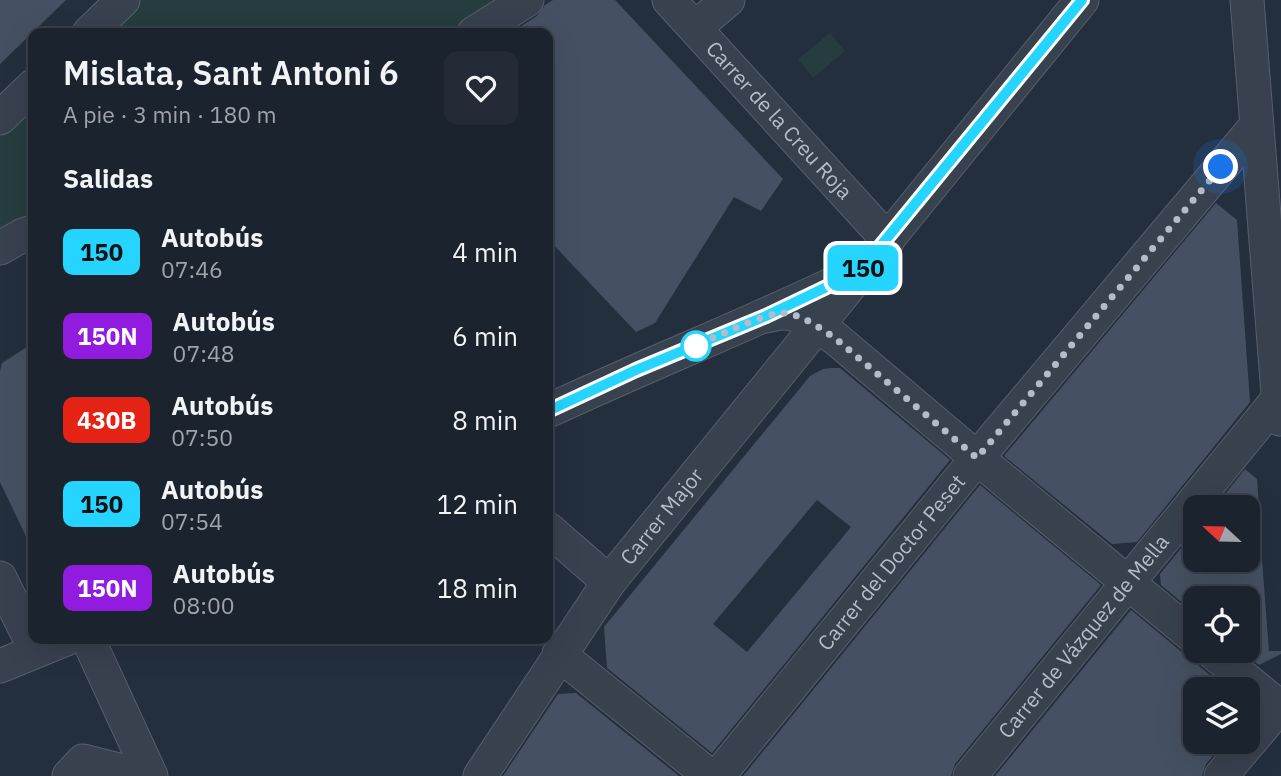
<!DOCTYPE html>
<html lang="es">
<head>
<meta charset="utf-8">
<style>
  body { margin:0; font-family:"IBM Plex Sans",sans-serif; background:#242b36; color:#f1f3f6; height:100vh; display:flex; flex-direction:column; font-size:26px; white-space:nowrap }
  * { box-sizing:border-box; margin:0 }
  p { font-size:23px; color:#a0a4aa }
  .icon { flex:none; width:38px; height:38px; fill:none; stroke:currentColor; stroke-width:2; stroke-linecap:round; stroke-linejoin:round }
  .map { position:relative; flex:1; overflow:hidden }
  .sheet { position:absolute; left:28px; top:28px; width:525px; height:616px; display:flex; flex-direction:column; background:#1b232e; border-radius:14px; box-shadow:0 7px 28px #0002,0 0 0 2px #39404a }
  .sheet>* { flex:none }
  .badge { padding:0 14px; border-radius:10px; font-size:24px; line-height:46px }
  .needle { width:46px; rotate:292deg }
  .fabs { position:absolute; left:1183px; top:495px; display:grid; gap:14px }
  .fabs a { display:grid; place-items:center; width:77px; height:77px; border-radius:14px; background:#1b232e; box-shadow:0 7px 28px #0002,0 0 0 2px #39404a; font-size:35px }
  .you { position:absolute; width:35px; height:35px; margin:-18px; border:5px solid #fff; border-radius:50%; background:#1a73e8; box-shadow:0 0 0 10px #1a73e833 }
  .map>.badge { position:absolute; translate:-50% -50%; box-shadow:0 0 0 4px #fff }
  h2 { padding:0 35px; font-size:26px; line-height:63px }
  .round { display:grid; place-items:center; flex:none; width:74px; height:74px; border-radius:14px; background:#242b36 }
  .overview { display:flex; align-items:center; justify-content:space-between; height:119px; padding:0 35px }
  h1 { font-size:33px; font-weight:600; line-height:52px }
  ul { padding:0; list-style:none }
  li { display:flex; align-items:center; gap:21px; height:84px; padding:0 35px }
  li div { flex:1 }
  li b { display:block; font-size:26px }
  li em { font-style:normal }
  li .badge { min-width:77px; font-weight:700; text-align:center }
  .map>svg:first-child { display:block }
</style>
</head>
<body>
<div class="map">
<svg width="1281" height="776" viewBox="0 0 1281 776">
  <rect width="100%" height="100%" fill="#242f3e"/>
  <!-- green -->
  <path fill="#263c3f" d="M140,0H501L449,33H106Z
    M830,33L845,51L813,78L798,59Z
    M33,104V221L0,235V136Z"/>
  <!-- building -->
  <path fill="#455162" fill-rule="evenodd" d="M0,0H66L0,64Z
    M553,0H615L783,179L761,211L734,197L655,323L636,332L548,239V33H510L537,16L545,5Z
    M1216,203L1237,220L1250,402L1137,542L1112,544L1004,456Z
    M33,343V551L0,482V371L2,363Z
    M831,368H840L950,460L712,753L607,668L604,627L810,376L823,369ZM817,500L851,527L747,652L713,624Z
    M1245,469L1257,479L1259,508H1214Z
    M980,485L1101,585L955,764L951,776H743Z
    M1195,531V560H1262L1269,651H1281V654L1259,665L1241,651H1248V598H1195V613L1161,585L1160,574Z
    M1131,610L1183,653L1193,657L1199,666L1222,685L1212,690H1195V742H1225L1206,764L1202,776H995Z
    M576,693L679,776H503L558,694Z"/>
  <g fill="none" stroke-linecap="round" stroke-linejoin="round">
    <defs>
      <g id="minor">
        <path id="s1" d="M669,0L888,240"/>
        <path d="M1247,0L1280,419"/>
        <path d="M695,28L728,0"/>
        <path d="M89,33L123,0"/>
        <path d="M474,33L527,0"/>
        <path d="M0,118L33,86"/>
        <path d="M0,248L23,235L33,232"/>
        <path d="M766,316C771,315 778,313 783,313C801,313 821,328 835,338L977,458L1195,638"/>
        <path d="M548,411C649,364 752,323 852,275"/>
        <path d="M548,529L609,582"/>
        <path d="M0,578L36,651"/>
        <path d="M88,639L151,776"/>
        <path d="M1211,651L1281,708"/>
        <path d="M559,654L710,776"/>
        <path d="M0,666L66,639"/>
        <path d="M69,776L83,761L142,776"/>
        <path id="s2" d="M480,776L609,582L1082,0"/>
        <path id="s3" d="M718,776L977,458L1256,126"/>
        <path id="s4" d="M970,776L1278,399"/>
        <path d="M1221,776L1281,705"/>
      </g>
    </defs>
    <!-- minor casing -->
    <use href="#minor" stroke="#565f6c" stroke-width="35"/>
    <!-- minor -->
    <use href="#minor" stroke="#38414e" stroke-width="33"/>
  </g>
  <g fill="none" stroke-linecap="round" stroke-linejoin="round">
    <defs>
      <path id="line" d="M548,411L636,370L766,316L860,271L1082,0"/>
    </defs>
    <!-- line casing -->
    <use href="#line" stroke="#fff" stroke-width="16"/>
    <!-- line -->
    <use href="#line" stroke="#25d5ff" stroke-width="10"/>
    <!-- walk -->
    <path stroke="#b4bcc9" stroke-width="7" stroke-dasharray="0 12.6" d="M696,346L687,349C708,341 767,311 786,313C804,316 820,328 835,338L977,458L1221,167"/>
  </g>
  <!-- markers -->
  <circle fill="#fff" stroke="#25d5ff" stroke-width="3.5" cx="696" cy="346" r="14"/>
  <g text-anchor="middle" stroke-width="7" stroke-linejoin="round" paint-order="stroke">
    <!-- street labels -->
    <g font-size="21" fill="#b4bcc9" stroke="#1d2633">
      <text dy="7" stroke="none"><textPath href="#s1" startOffset="163">Carrer de la Creu Roja</textPath></text>
      <text dy="7" stroke="none"><textPath href="#s2" startOffset="317">Carrer Major</textPath></text>
      <text dy="7" stroke="none"><textPath href="#s3" startOffset="275">Carrer del Doctor Peset</textPath></text>
      <text dy="7" stroke="none"><textPath href="#s4" startOffset="180">Carrer de Vázquez de Mella</textPath></text>
    </g>
  </g>
</svg>
<div class="fabs">
<a><svg class="needle" viewBox="-14 -14 28 28"><path d="M0-13l5 13h-10z" fill="#e53935"/><path d="M0 13l5-13h-10z" fill="#a0a4aa"/></svg></a>
<a><svg class="icon" aria-label="locate" viewBox="0 0 24 24"><circle cx="12" cy="12" r="6"/><path d="M12 2v4M12 18v4M2 12h4M18 12h4"/></svg></a>
<a><svg class="icon" aria-label="layers" viewBox="0 0 24 24"><path d="M12 4l9 5-9 5-9-5zM3 14l9 5 9-5"/></svg></a>
</div>
<div class="you" style="left:1221px;top:167px"></div>
<b class="badge" style="left:863px;top:268px;background:#25d5ff;color:#111">150</b>
<section class="sheet">
<div class="overview"><div><h1>Mislata, Sant Antoni 6</h1><p>A pie · 3 min · 180 m</p></div><a class="round"><svg class="icon" aria-label="heart" viewBox="0 0 24 24"><path d="M12 20l-8-8c-3-5 5-10 8-4 3-6 11-1 8 4z"/></svg></a></div>
<h2>Salidas</h2>
<ul>
<li><span class="badge" style="background:#25d5ff;color:#111">150</span><div><b>Autobús</b><p>07:46</p></div><em>4 min</em></li>
<li><span class="badge" style="background:#921be0;color:#fff">150N</span><div><b>Autobús</b><p>07:48</p></div><em>6 min</em></li>
<li><span class="badge" style="background:#e42315;color:#fff">430B</span><div><b>Autobús</b><p>07:50</p></div><em>8 min</em></li>
<li><span class="badge" style="background:#25d5ff;color:#111">150</span><div><b>Autobús</b><p>07:54</p></div><em>12 min</em></li>
<li><span class="badge" style="background:#921be0;color:#fff">150N</span><div><b>Autobús</b><p>08:00</p></div><em>18 min</em></li>
</ul>
</section>
</div>
</body>
</html>
